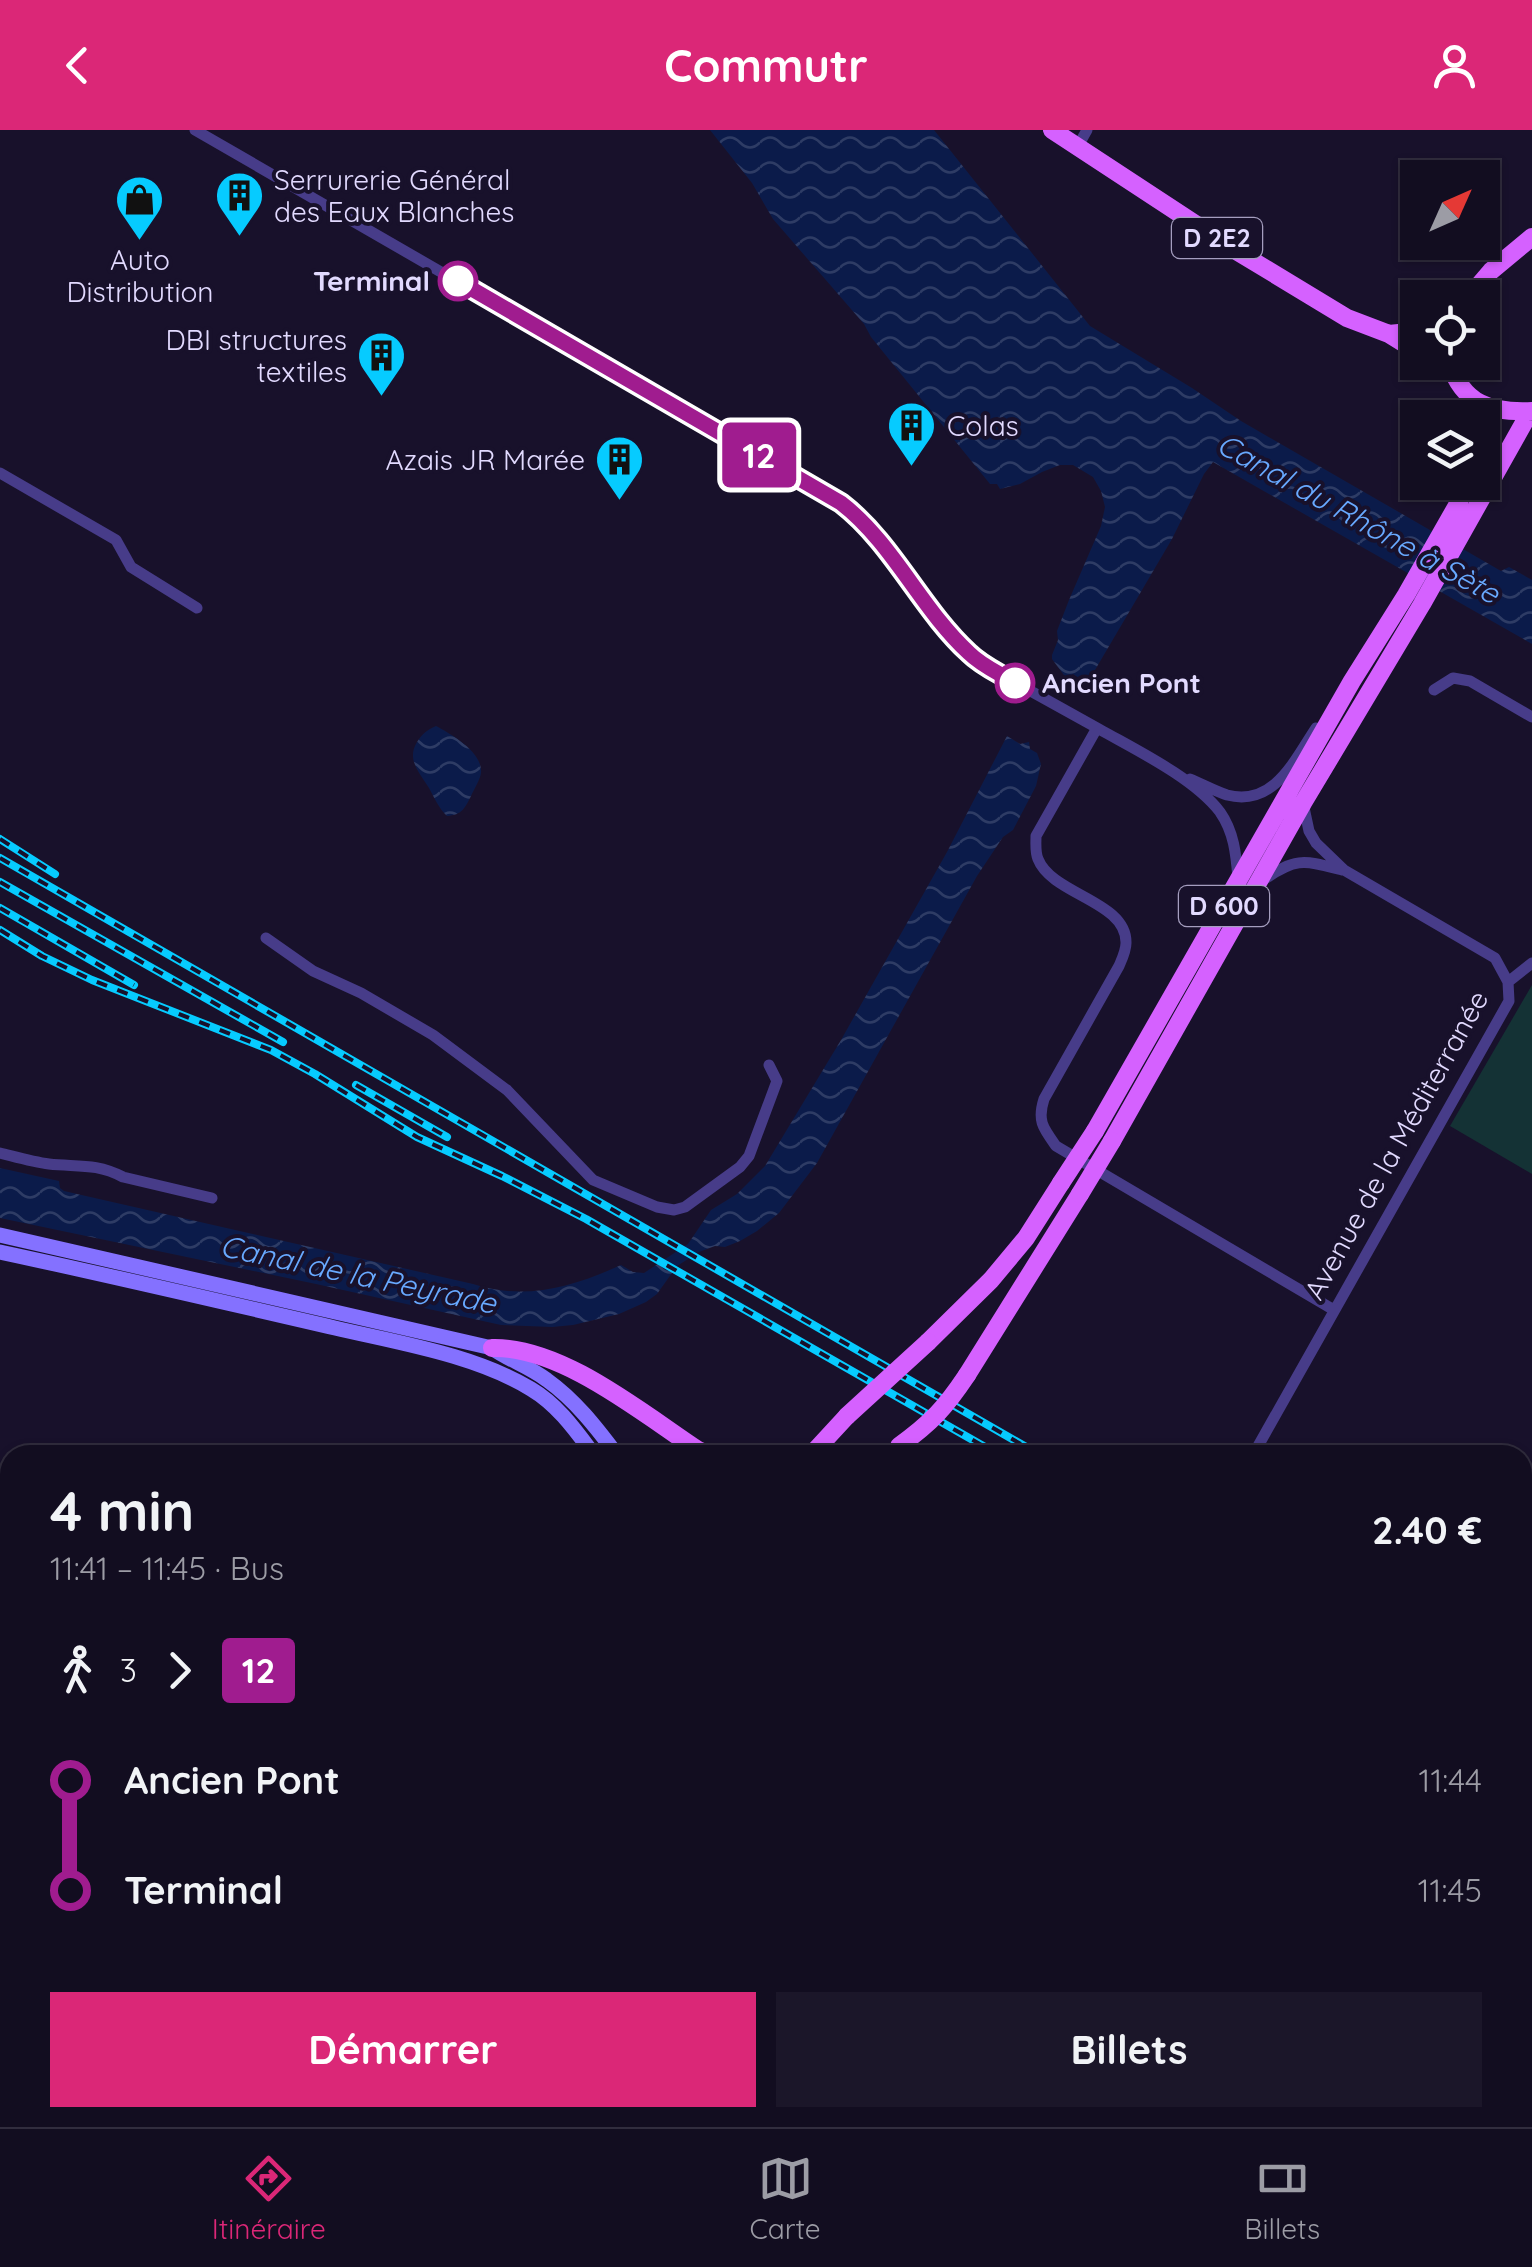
<!DOCTYPE html>
<html lang="fr">
<head>
<meta charset="utf-8">
<style>
  body { margin:0; font-family:Quicksand,sans-serif; background:#1b1629; color:#f1f3f6; height:100vh; display:flex; flex-direction:column; font-size:38px; white-space:nowrap }
  * { box-sizing:border-box; margin:0 }
  p { font-size:32px; color:#9c9ca5 }
  .icon { flex:none; width:55px; height:55px; fill:none; stroke:currentColor; stroke-width:2; stroke-linecap:round; stroke-linejoin:round }
  .map { position:relative; flex:1; overflow:hidden }
  .panel { position:absolute; left:0px; top:1315px; width:1532px; height:682px; display:flex; flex-direction:column; background:#120d20; border-radius:30px 30px 0 0; box-shadow:0 2px 8px #0004,0 0 0 2px #312d3e }
  .panel>* { flex:none }
  .badge { padding:0 20px; border-radius:8px; font-size:35px; line-height:65px }
  .needle { width:65px; rotate:45deg }
  .tools { position:absolute; left:1400px; top:30px; display:grid; gap:20px }
  .tools a { display:grid; place-items:center; width:100px; height:100px; border-radius:0px; background:#120d20; box-shadow:0 2px 8px #0004,0 0 0 2px #312d3e; font-size:50px }
  .map>.badge { position:absolute; translate:-50% -50%; box-shadow:0 0 0 5px #fff }
  .legs { display:flex; align-items:center; gap:15px; height:110px; padding:0 50px; font-size:32px }
  .legs p { margin-inline-start:auto }
  .headline { display:flex; align-items:center; justify-content:space-between; height:170px; padding:0 50px }
  h1 { font-size:55px; font-weight:800; line-height:75px }
  .primary-button { display:flex; gap:20px; margin-top:auto; padding:20px 50px }
  .primary-button a { flex:1; height:115px; border-radius:0px; background:#db2777; color:#fff; font-size:40px; font-weight:800; line-height:115px; text-align:center }
  .primary-button a+a { background:#1b1629; color:#f1f3f6 }
  ul { padding:0 50px; list-style:none }
  li { display:flex; align-items:center; gap:35px; height:110px; font-size:38px }
  li i { display:grid; place-items:center; width:15px; height:100%; margin:0 12px; background:currentColor }
  li i::after { content:''; width:25px; height:25px; margin:-12px; border:8px solid; border-radius:50%; background:#120d20 }
  li p { margin-inline-start:auto }
  li:first-child i { background:linear-gradient(#0000 50%,currentColor 0) }
  li:last-child i { background:linear-gradient(currentColor 50%,#0000 0) }
  header { display:flex; justify-content:space-between; align-items:center; height:130px; padding:0 50px; background:#db2777; color:#fff; font-size:45px; font-weight:800 }
  .tab-bar { display:flex; justify-content:space-around; align-items:center; height:140px; border-top:2px solid #312d3e; background:#120d20; font-size:28px; color:#9c9ca5 }
  .tab-bar a { display:grid; justify-items:center; gap:5px }
  .tab-bar .on { color:#db2777 }
  .map>svg:first-child { display:block }
</style>
</head>
<body>
<header><svg class="icon" aria-label="back" viewBox="0 0 24 24"><path d="M15 5l-7 7 7 7"/></svg>Commutr<svg class="icon" aria-label="person" viewBox="0 0 24 24"><circle cx="12" cy="8" r="4"/><path d="M4 21q1-7 8-7t8 7"/></svg></header>
<div class="map">
<svg width="1532" height="1997" viewBox="0 0 1532 1997">
  <defs>
    <pattern id="water-waves" width="16" height="10" patternUnits="userSpaceOnUse" patternTransform="scale(2.5)"><rect width="16" height="10" fill="#0b1b4a"/><path d="M0 5q4-4 8 0t8 0" fill="none" stroke="#2e3c65"/></pattern>
  </defs>
  <rect width="100%" height="100%" fill="#18112b"/>
  <!-- green -->
  <path fill="#143235" d="M1532,855V1044L1450,996Z"/>
  <!-- water -->
  <path fill="url(#water-waves)" d="M710,0H934L1090,196L1192,258L1241,291L1501,441L1509,437L1532,450V514L1213,332L1204,344L1172,409L1095,540L1082,550L1073,544L1066,548L1052,529V525L1058,510L1057,501L1069,470L1101,396L1105,377L1101,361L1093,347L1073,335H1060L1042,342L1020,354L1000,359L997,354H990L871,207L864,194L773,89L752,53Z
    M436,596C451,604 483,622 481,643C480,650 474,659 471,666C465,678 462,685 447,686C438,677 435,669 429,658C420,643 406,630 417,612C422,604 427,600 436,596Z
    M1007,606L1020,614L1029,612L1030,619L1037,623L1041,634L1036,656L1013,700L1003,707L977,746L817,1033L779,1083L757,1101L740,1111L725,1117L715,1116L699,1122L677,1136L657,1164L646,1172L619,1184L573,1195L552,1197L501,1195L316,1154L0,1088V1038L59,1051L60,1058L64,1061L473,1154C525,1171 573,1157 621,1135L633,1142L644,1143L688,1114L711,1080L737,1064L765,1036L841,910L947,722Z"/>
  <g fill="none" stroke-linecap="round" stroke-linejoin="round">
    <!-- street -->
    <path stroke="#473c89" stroke-width="11" d="M195,0L841,373L863,393L972,526L991,539C1027,559 1063,579 1099,599C1136,620 1194,648 1220,682C1234,702 1236,724 1238,748
      M1078,16L1087,0
      M0,343L116,410L131,437L197,478
      M1434,560L1453,548L1470,551L1532,587
      M1097,598L1036,706C1036,714 1035,722 1038,729C1052,765 1127,771 1126,813C1126,821 1122,829 1119,836L1044,969C1037,991 1043,998 1056,1016L1334,1180
      M1190,649C1202,654 1215,661 1227,665C1274,677 1294,631 1316,598
      M1262,751C1296,727 1303,730 1342,740
      M266,808L313,841L361,863L433,905L507,960L593,1050L657,1077L674,1080L685,1077L740,1037L749,1026L777,951L769,935
      M1508,852L1532,833
      M0,1023C16,1027 33,1032 49,1034C78,1037 96,1033 123,1047L212,1068
      M1253,1325L1509,871L1508,852L1495,828L1344,740L1316,713L1309,701L1303,673
      M0,1414L10,1421
      M0,1429L10,1438
      M0,1452L10,1465
      M1522,1558L1532,1563
      M103,1997L112,1988"/>
    <!-- secondary -->
    <path stroke="#8471ff" stroke-width="15" d="M0,1105L492,1218C509,1230 530,1237 547,1250C575,1270 596,1297 617,1325
      M0,1122C112,1146 223,1172 335,1198C399,1213 475,1225 531,1259C558,1275 576,1301 594,1325"/>
    <!-- primary -->
    <path stroke="#d561ff" stroke-width="18" d="M1052,0L1238,122L1347,188L1389,204L1418,222
      M1468,168L1491,141L1532,107
      M1389,204L1418,201
      M1449,232C1463,274 1490,283 1532,281
      M1095,1001L1352,551L1406,465L1459,372L1467,352
      M1112,1011L1303,673L1422,474L1530,282
      M928,1212L991,1150L1026,1108L1061,1053
      M492,1218C561,1216 642,1283 698,1320L709,1325
      M967,1245L1080,1064
      M811,1325L847,1286
      M1522,1868L1532,1872"/>
    <defs>
      <path id="rail" d="M0,709L55,744
        M0,728L1040,1325
        M0,752L283,912
        M0,778L134,855
        M0,800L42,826L92,850L271,920L315,944L417,1007L502,1046L586,1089L999,1325
        M356,955L447,1007
        M0,1370L10,1373
        M0,1387L10,1389
        M1522,1602L1532,1608
        M1522,1628L1532,1634
        M1522,1669L1532,1672
        M1522,1795L1532,1799
        M0,1957L10,1948
        M0,1981L10,1969
        M16,1997L25,1988
        M70,1997L79,1988"/>
    </defs>
    <!-- rail casing -->
    <use href="#rail" stroke="#06cbff" stroke-width="8"/>
    <!-- rail -->
    <use href="#rail" stroke="#18112b" stroke-width="4" stroke-dasharray="11" stroke-linecap="butt"/>
    <!-- primary-bridge -->
    <path stroke="#d561ff" stroke-width="18" d="M1061,1053L1095,1001
      M1080,1064L1112,1011
      M847,1286L928,1212
      M899,1316C931,1293 945,1278 967,1245"/>
  </g>
  <g fill="none" stroke-linecap="round" stroke-linejoin="round">
    <defs>
      <path id="line-1" d="M458,151L841,373C893,413 921,479 969,523C982,536 999,543 1015,553"/>
    </defs>
    <!-- line-1 casing -->
    <use href="#line-1" stroke="#fff" stroke-width="22"/>
    <!-- line-1 -->
    <use href="#line-1" stroke="#a01c8f" stroke-width="15"/>
  </g>
  <!-- icons -->
  <defs>
    <symbol id="building-pin" viewBox="-11 -11 22 30"><path d="M0 17L-7.5 6A9.5 9.5 0 1 1 7.5 6Z" fill="#06cbff" stroke="#18112b"/><path d="M-4-6H4V6H1V3H-1V6H-4ZM-2.5-4.3h1.7v1.8h-1.7ZM.8-4.3h1.7v1.8H.8ZM-2.5-1h1.7V.8h-1.7ZM.8-1h1.7V.8H.8Z" fill="#111"/></symbol>
    <symbol id="shop-pin" viewBox="-11 -11 22 30"><path d="M0 17L-7.5 6A9.5 9.5 0 1 1 7.5 6Z" fill="#06cbff" stroke="#18112b"/><path d="M-5-2.5h2.3a2.7 3.5 0 0 1 5.4 0H5L5.5 6h-11ZM-1.5-2.5h3a1.5 2.3 0 0 0-3 0Z" fill="#111"/></symbol>
  </defs>
  <g fill-rule="evenodd">
    <use href="#building-pin" x="212" y="38" width="55" height="75"/>
    <use href="#shop-pin" x="112" y="42" width="55" height="75"/>
    <use href="#building-pin" x="354" y="198" width="55" height="75"/>
    <use href="#building-pin" x="884" y="268" width="55" height="75"/>
    <use href="#building-pin" x="592" y="302" width="55" height="75"/>
  </g>
  <!-- markers -->
  <g fill="#fff" stroke="#a01c8f" stroke-width="5">
    <circle cx="458" cy="151" r="18"/>
    <circle cx="1015" cy="553" r="18"/>
  </g>
  <g text-anchor="middle" stroke-width="8" stroke-linejoin="round" paint-order="stroke">
    <!-- shield labels -->
    <g fill="#18112b" stroke="#a59ebf" stroke-width="2.5">
      <rect x="1172" y="88" width="90" height="40" rx="8"/>
      <rect x="1179" y="756" width="90" height="40" rx="8"/>
    </g>
    <g font-size="25" font-weight="bold" fill="#e2daff">
      <text x="1217" y="117">D 2E2</text>
      <text x="1224" y="785">D 600</text>
    </g>
    <!-- poi labels -->
    <g font-size="28" fill="#e2daff" stroke="#18112b" text-anchor="start">
      <text x="274" y="60">Serrurerie Général<tspan x="274" dy="32">des Eaux Blanches</tspan></text>
      <text x="140" y="140" text-anchor="middle">Auto<tspan x="140" dy="32">Distribution</tspan></text>
      <text x="347" y="220" text-anchor="end">DBI structures<tspan x="347" dy="32">textiles</tspan></text>
      <text x="947" y="306">Colas</text>
      <text x="585" y="340" text-anchor="end">Azais JR Marée</text>
    </g>
    <!-- stop labels -->
    <g font-size="28" font-weight="bold" fill="#e2daff" stroke="#18112b" text-anchor="end">
      <text x="430" y="161">Terminal</text>
      <text x="1042" y="563" text-anchor="start">Ancien Pont</text>
    </g>
    <!-- street labels -->
    <g font-size="28" fill="#e2daff" stroke="#18112b">
      <text transform="translate(1396 1015) rotate(-61)" y="10">Avenue de la Méditerranée</text>
    </g>
    <!-- water labels -->
    <g font-size="30" font-style="italic" fill="#68a9ff" stroke="#18112b">
      <text transform="translate(1358 389) rotate(29)" y="10">Canal du Rhône à Sète</text>
      <text transform="translate(358 1145) rotate(12)" y="10">Canal de la Peyrade</text>
    </g>
  </g>
</svg>
<div class="tools">
<a><svg class="needle" viewBox="-14 -14 28 28"><path d="M0-13l5 13h-10z" fill="#e53935"/><path d="M0 13l5-13h-10z" fill="#9c9ca5"/></svg></a>
<a><svg class="icon" aria-label="locate" viewBox="0 0 24 24"><circle cx="12" cy="12" r="6"/><path d="M12 2v4M12 18v4M2 12h4M18 12h4"/></svg></a>
<a><svg class="icon" aria-label="layers" viewBox="0 0 24 24"><path d="M12 4l9 5-9 5-9-5zM3 14l9 5 9-5"/></svg></a>
</div>
<b class="badge" style="left:759px;top:325px;background:#a01c8f;color:#fff">12</b>
<section class="panel">
<div class="headline"><div><h1>4 min</h1><p>11:41 – 11:45 · Bus</p></div><b>2.40 €</b></div>
<div class="legs"><svg class="icon" aria-label="walk" viewBox="0 0 24 24"><circle cx="13" cy="4" r="2"/><path d="M13 8l-2 6 4 7M11 14l-3 7M7 12l3-4h3l4 4"/></svg>3<svg class="icon" aria-label="forward" viewBox="0 0 24 24"><path d="M9 5l7 7-7 7"/></svg><b class="badge" style="background:#a01c8f;color:#fff">12</b></div>
<ul>
<li><i style="color:#a01c8f"></i><b>Ancien Pont</b><p>11:44</p></li>
<li><i style="color:#a01c8f"></i><b>Terminal</b><p>11:45</p></li>
</ul>
<div class="primary-button"><a>Démarrer</a><a>Billets</a></div>
</section>
</div>
<nav class="tab-bar">
<a class="on"><svg class="icon" aria-label="directions" viewBox="0 0 24 24"><path d="M12 3l9 9-9 9-9-9zM9 14v-3h6M13 9l2 2-2 2"/></svg>Itinéraire</a>
<a><svg class="icon" aria-label="map" viewBox="0 0 24 24"><path d="M3 6l6-2 6 2 6-2v14l-6 2-6-2-6 2zM9 4v14M15 6v14"/></svg>Carte</a>
<a><svg class="icon" aria-label="tickets" viewBox="0 0 24 24"><path d="M3 7h18v10H3zM15 7v10"/></svg>Billets</a>
</nav>
</body>
</html>
